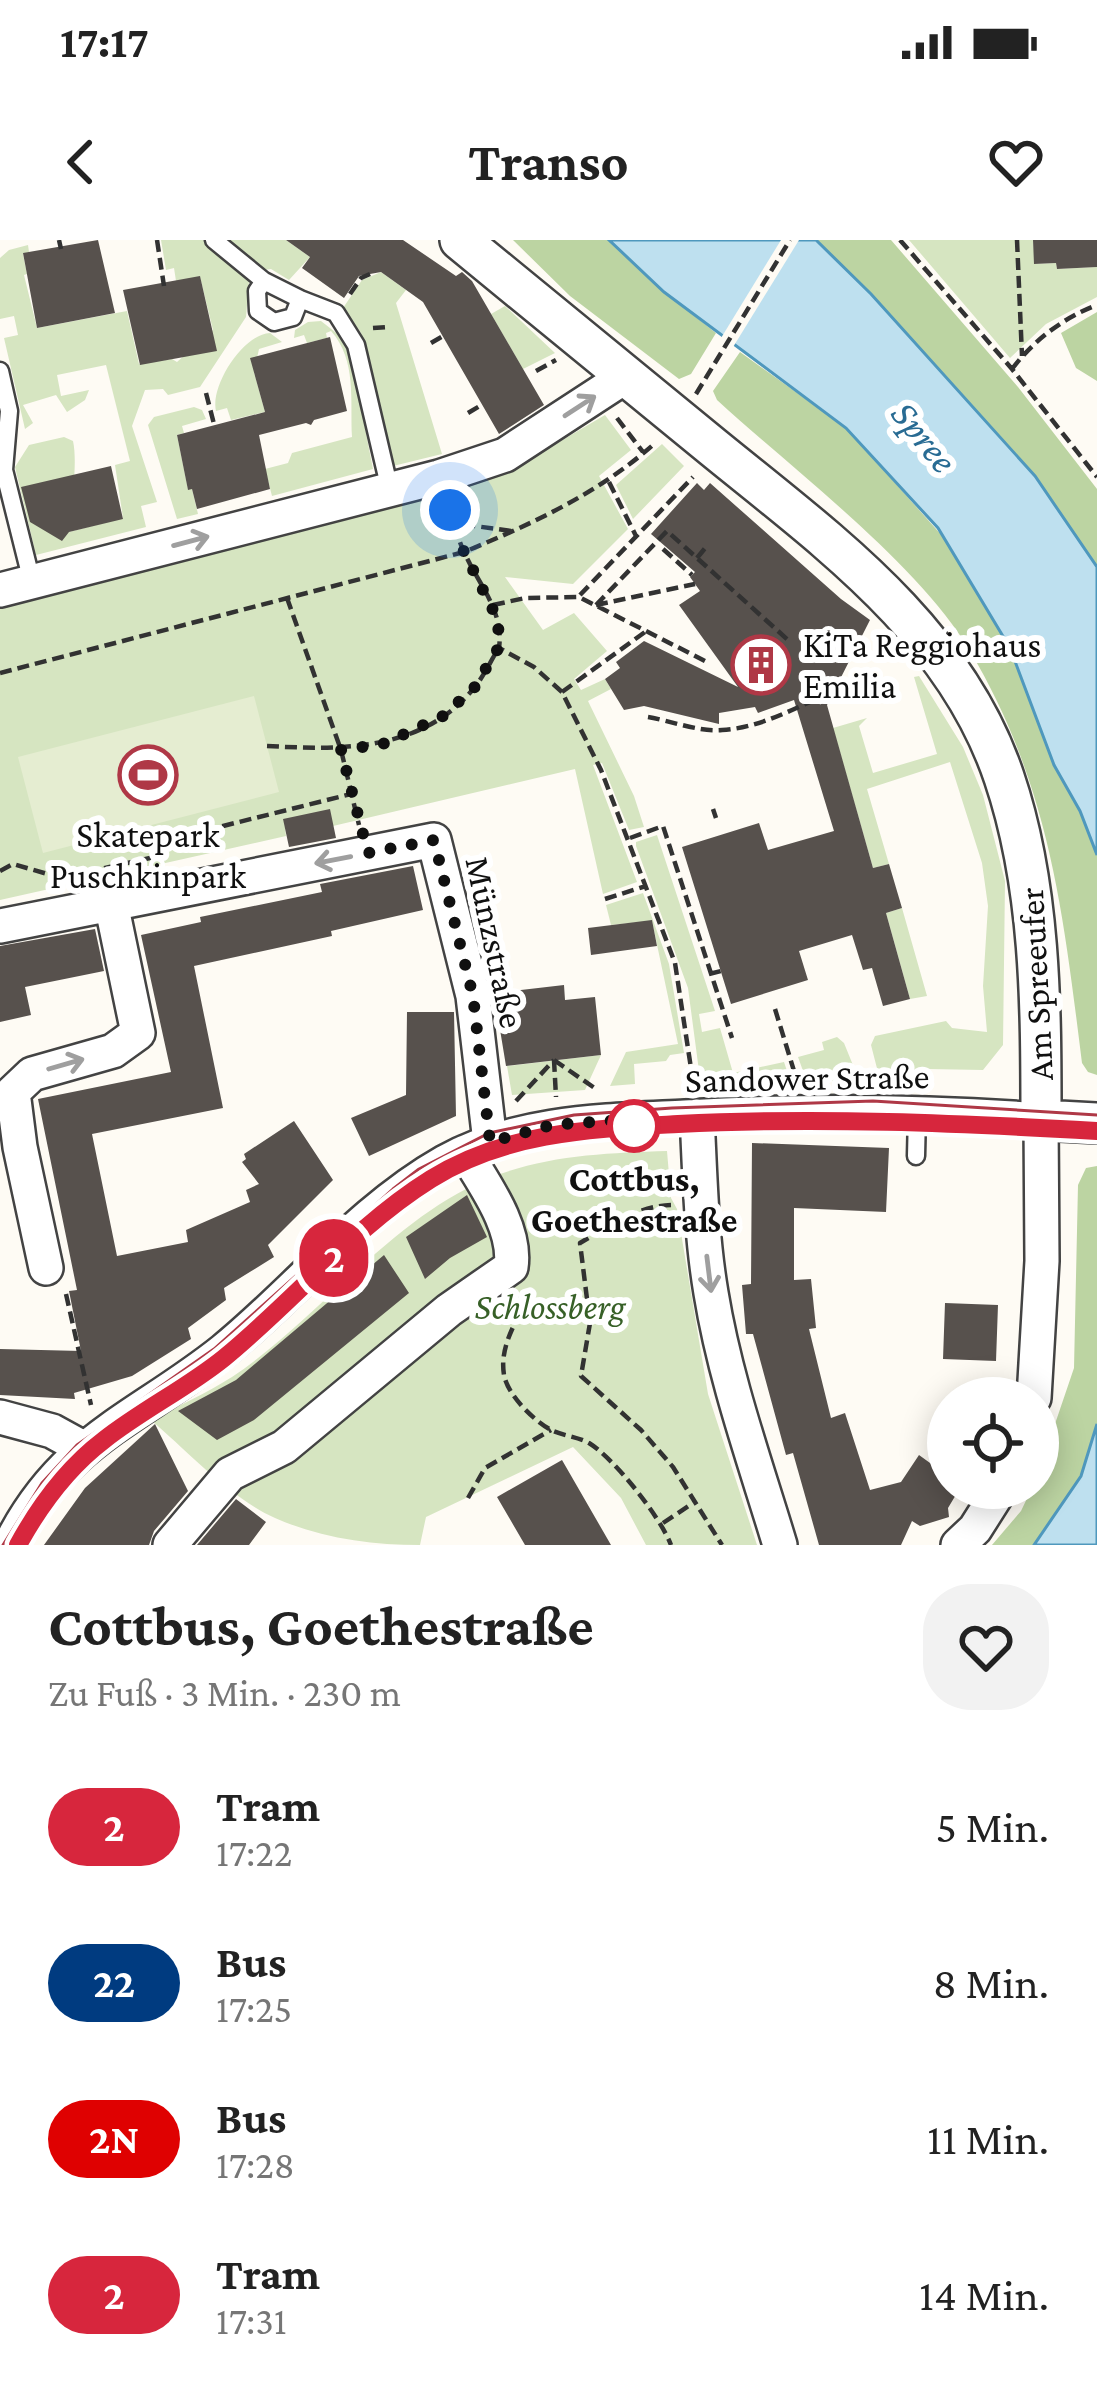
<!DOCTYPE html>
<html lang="de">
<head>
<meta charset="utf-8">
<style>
  body { margin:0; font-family:"Crimson Pro",serif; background:#f2f2f2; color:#222; height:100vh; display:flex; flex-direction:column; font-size:45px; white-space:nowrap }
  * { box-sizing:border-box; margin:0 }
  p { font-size:39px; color:#767676 }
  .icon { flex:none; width:66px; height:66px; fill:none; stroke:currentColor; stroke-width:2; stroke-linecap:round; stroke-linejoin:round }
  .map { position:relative; height:1305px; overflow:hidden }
  .panel { display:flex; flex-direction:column; background:#fff; flex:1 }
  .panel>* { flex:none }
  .badge { padding:0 24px; border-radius:39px; font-size:42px; line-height:78px }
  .buttons { position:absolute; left:927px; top:1137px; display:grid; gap:24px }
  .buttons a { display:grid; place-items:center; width:132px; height:132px; border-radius:50%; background:#fff; box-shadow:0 6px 30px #0003; font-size:60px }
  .you { position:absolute; width:60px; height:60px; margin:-30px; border:9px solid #fff; border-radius:50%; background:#1a73e8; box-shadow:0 0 0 18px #1a73e833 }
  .map>.badge { position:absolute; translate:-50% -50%; box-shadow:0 0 0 6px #fff }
  .round { display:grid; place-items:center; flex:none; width:126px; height:126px; border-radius:48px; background:#f2f2f2 }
  .headline { display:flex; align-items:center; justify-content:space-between; height:204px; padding:0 48px }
  h1 { font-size:57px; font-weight:700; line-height:90px }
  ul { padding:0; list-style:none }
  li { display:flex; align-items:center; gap:36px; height:156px; padding:0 48px }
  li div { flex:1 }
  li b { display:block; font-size:45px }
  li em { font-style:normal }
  li .badge { min-width:132px; font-weight:700; text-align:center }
  .status { display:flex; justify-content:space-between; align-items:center; height:84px; padding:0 60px; background:#fff; direction:ltr }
  .status svg { height:33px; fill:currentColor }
  header { display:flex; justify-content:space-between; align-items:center; height:156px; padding:0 48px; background:#fff; font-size:54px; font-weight:700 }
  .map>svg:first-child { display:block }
</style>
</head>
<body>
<div class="status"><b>17:17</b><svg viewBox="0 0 49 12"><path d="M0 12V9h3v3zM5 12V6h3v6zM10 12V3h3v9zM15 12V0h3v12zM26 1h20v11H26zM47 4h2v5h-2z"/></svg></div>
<header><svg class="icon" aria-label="back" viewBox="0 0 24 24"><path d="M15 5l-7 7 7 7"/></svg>Transo<svg class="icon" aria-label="heart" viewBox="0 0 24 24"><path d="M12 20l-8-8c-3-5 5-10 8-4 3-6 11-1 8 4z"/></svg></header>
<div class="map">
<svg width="1097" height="1305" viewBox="0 0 1097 1305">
  <rect width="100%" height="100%" fill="#fefbf4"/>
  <!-- green -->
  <path fill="#d6e5c1" d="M161,0H203L249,41L246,77L200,147L168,155L163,149L145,150L132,186L157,262L141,266L146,287L36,315L15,227L29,205L64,197L73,201C78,224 71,265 69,292L123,278L115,225L130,221L106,125L57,135L61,156L89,150L85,160L67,172L56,155L23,165L33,183L25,189L4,98L18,95L14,76L0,79V18L9,10L28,5L29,12L23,14L27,34L24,35L37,88L127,71L139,124L172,119L177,122L213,90L200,37L176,41L174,28L166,30Z
    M225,0H286L310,17L289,40L271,29L264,30Z
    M909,0H1033L1035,24L1056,23L1057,29L1097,27V57L1046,84L1010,118Z
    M381,32L406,50L396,63L442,214L393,226L361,93L343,68L362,40Z
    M505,66L555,113L523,129L491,74Z
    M321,81L344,99L351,117L373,229L272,256L265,229L288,223L292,213L352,197C350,161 357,120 331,91L326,93L327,98L307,103L304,95L294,98L295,90L308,82Z
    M270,93L282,102L259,109L254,132L265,172L231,180L227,168L216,171C210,146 243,94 270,93Z
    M194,167L202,170L206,179L182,186L184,193L177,195L188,249H192L198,274L177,279L148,185L154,177Z
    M605,175L631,210L599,236L628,289L573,344L505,337L543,390L574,373L607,411L574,439L581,450L605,439L611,449L588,461L634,556L644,587L629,590L602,523L593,525L637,642L603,654L575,529L333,586L284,579L286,596L0,660V363L513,229Z
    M662,204L684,226L633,279L616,245Z
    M919,436L963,507L983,555L1005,641L1003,805L983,830L928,829L918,837L880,840L871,805L875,796L946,781L952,788L987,792L983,746L988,666L982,623L950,522L867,549L889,624L873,628L833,488L867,478L859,486L873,533L937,514L914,437Z
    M657,595L715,771L699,774L702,792L720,788L733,833L784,822L791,843L701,846L688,748L636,606V602Z
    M643,653L669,724L684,813L670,815L666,821L634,824L635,844L610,846L626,812L678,804L652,681L611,685L606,665Z
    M902,668L927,756L910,759L886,673Z
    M837,797L844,803L859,840L807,842L798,817L824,810L822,802Z
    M601,815L585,850L512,855L507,826Z
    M667,911L671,958L677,969L708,1154L757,1305H646L621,1258L573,1207L426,1277L420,1305C371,1305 320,1298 275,1278C233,1260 186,1210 151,1180C178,1166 207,1153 232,1137C320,1078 394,974 495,936C549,915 609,913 667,911Z"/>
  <!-- forest -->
  <path fill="#bcd4a2" d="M513,0H609L664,52L716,93L691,134L679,139L570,56Z
    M816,0H891L1018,147L1097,249V327L1035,236L871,54Z
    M1097,72V141L1076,128L1061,93Z
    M740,112L846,188L953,308L1010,408L1054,525L1080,571L1097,615V835L1088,832L1082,823C1063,672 1050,546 970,411C919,324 793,230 717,160L713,151Z
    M1097,926V1184L1081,1236L1034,1305H992L1021,1271L1032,1248H1038V1234L1074,1128L1078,945L1086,928Z"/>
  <!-- pitch -->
  <path fill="#e5edd1" d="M254,456L279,552L43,613L18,517Z"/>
  <!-- water -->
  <path fill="#bee0ef" stroke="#4f98bd" stroke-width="3" d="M609,0H816L871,54L1035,236L1097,327V615L1080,571L1054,525L1010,408L938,288L846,188L664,52Z
    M1097,1184V1305H1034L1081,1236Z"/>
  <!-- pier -->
  <path fill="#fefbf4" d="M781,0H799L730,112L718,103Z"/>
  <!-- building -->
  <path fill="#57514d" d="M98,0L115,73L37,88L23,13Z
    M286,0H403L456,36L462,32L472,41L544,165L499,194L423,62L381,32L359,36L344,58L302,28L310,17Z
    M1033,0H1097V27L1057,29L1056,23L1034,24Z
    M200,36L217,111L140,125L123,50Z
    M330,97L347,171L314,180L311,185L306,183L259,195L270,249L197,269L192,249L188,250L177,195L265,172L250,118Z
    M111,226L123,279L69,292L62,301L30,282L21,247Z
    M697,243L704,250L710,243L841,359L870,380L827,465L873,628L889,624L902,668L886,673L910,759L883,766L872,728L863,730L852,695L799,711L808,740L731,764L682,607L759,583L768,610L834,591L794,460L758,473L755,467L719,473V484L644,466L624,470L605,439L620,428L616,422L644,401L738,447L679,365L700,351L690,337L695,332L651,294Z
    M330,569L336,598L289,607L283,579Z
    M413,626L423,670L331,691L332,696L194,726L223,868L92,894L117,1016L188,1002L186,990L250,962L246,950L259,944L242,922L246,919L244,914L294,881L333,940L268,1005L274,1017L224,1048L226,1060L188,1088L191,1099L132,1136L74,1153L75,1159L0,1155V1109L81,1111L69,1051L77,1050L38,859L171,832L141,695L201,682L200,677L322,652L320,644Z
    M652,680L657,706L591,715L588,688Z
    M95,689L104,731L25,747L31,775L0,782V706Z
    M564,745L565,760L595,757L601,815L506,826L494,753Z
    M407,772H454L456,876L369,916L351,878L406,855Z
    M752,903L889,908L886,972L794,968V1040L811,1039L816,1088L809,1089L831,1178L845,1173L870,1250L901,1242L919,1215L948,1236V1248H960L948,1268L949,1277L920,1286L912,1281L901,1305H819L793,1213L786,1215L753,1094H746L742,1045L751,1044Z
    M467,955L487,997L450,1018L425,1039L406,997Z
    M384,1015L409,1053L254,1180L217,1200L178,1171L236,1140Z
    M945,1063L998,1065L996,1121L943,1119Z
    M155,1184L188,1251L154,1291L149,1305H44L85,1248Z
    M562,1220L611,1305H525L497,1257Z
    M236,1259L266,1282L249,1305H197Z"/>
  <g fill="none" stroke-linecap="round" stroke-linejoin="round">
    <defs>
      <path id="service" d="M214,0L264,41
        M264,41L300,59L293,77L274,82L258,71L257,51Z
        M300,59L336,73L356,105L390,250
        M0,131L9,171L4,230L32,342
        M916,916L917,874"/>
      <path id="minor" d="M0,350L439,237L505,215L626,136
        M0,686L434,600L473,756L490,902
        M697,876C700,935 701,994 711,1053C725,1139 755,1222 780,1305
        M46,1028L20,907L13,852L32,834L113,811L138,793L111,663
        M0,1177L52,1191L83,1208
        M10,1305C62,1200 139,1178 223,1111C298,1050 360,970 445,922C520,881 602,881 685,877C804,870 922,871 1041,880L1042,1021L1034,1158
        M170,1305L230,1234L284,1207L449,1070L511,1027C517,988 484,944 465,912
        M958,1305L975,1289L1001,1248"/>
      <path id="tertiary" d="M460,0C544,69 629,138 714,208C828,301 955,391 1004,537C1041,646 1041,765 1041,880L1097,883"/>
    </defs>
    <!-- service casing -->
    <use href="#service" stroke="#434343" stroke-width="21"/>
    <!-- minor casing -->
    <use href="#minor" stroke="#434343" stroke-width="38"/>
    <!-- tertiary casing -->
    <use href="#tertiary" stroke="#434343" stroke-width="44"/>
    <!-- path -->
    <path stroke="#323232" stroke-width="4.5" stroke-dasharray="12 6" stroke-linecap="butt" d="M59,0L61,9
      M157,0L164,46
      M900,0L1012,129L1097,237
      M1017,0L1022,116
      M350,54L361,38L370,34
      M373,88L387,87
      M431,103L443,96
      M1012,129C1034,100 1063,78 1097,65
      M536,131L556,120
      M206,153L215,188
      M696,154L790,0
      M468,173L483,164
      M617,178L643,212
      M609,242L636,296
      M449,268C455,284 458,301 466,316C480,346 504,372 499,408L534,427L562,452L601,530L675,723L694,848
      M450,270L475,286L511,291
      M663,309L692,335
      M697,318L706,307
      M580,355L693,237
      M287,358L341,510L359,585
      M493,365L525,358L579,357L707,422
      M596,365L667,291L788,400
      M596,365L695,344
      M0,433L464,312C532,284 599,253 654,204
      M562,452L645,392
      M648,477C671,481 699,492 722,490C777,487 822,448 874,440
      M267,506C341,510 422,512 474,448C484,436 491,420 499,408
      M713,569L716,578
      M630,598L663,586L732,798
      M0,631L13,624L51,635L82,633L150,618L215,588L351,554
      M605,659L646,646
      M709,734L721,731
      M775,769L798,844
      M554,820L596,849
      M554,820L556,857
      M516,861L554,820
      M671,965C637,966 609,986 580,1003L590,1083L581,1136L641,1190L673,1227L722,1305
      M66,1054L91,1165
      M527,1055C518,1082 499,1104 504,1135C508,1156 535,1182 553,1191C565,1196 578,1197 589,1203C615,1219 661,1278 671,1305
      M468,1258L485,1228L551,1190
      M663,1283L693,1263"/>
    <!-- service -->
    <use href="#service" stroke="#fff" stroke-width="16"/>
    <!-- minor -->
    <use href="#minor" stroke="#fff" stroke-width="33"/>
    <!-- tertiary -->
    <use href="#tertiary" stroke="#fff" stroke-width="39"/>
    <!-- tram -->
    <path stroke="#af3846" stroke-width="3" d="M3,1305L42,1243L77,1205L214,1109L393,949L419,929L489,893L574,875L672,868L873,861L1097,875"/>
  </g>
  <!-- one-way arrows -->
  <defs><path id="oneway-shaft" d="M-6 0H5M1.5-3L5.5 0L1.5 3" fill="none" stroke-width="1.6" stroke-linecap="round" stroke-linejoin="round" transform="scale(3)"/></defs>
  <g stroke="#9f9f9f">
    <use href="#oneway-shaft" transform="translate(580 166) rotate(-33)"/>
    <use href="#oneway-shaft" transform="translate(191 301) rotate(-15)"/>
    <use href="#oneway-shaft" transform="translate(333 620) rotate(169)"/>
    <use href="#oneway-shaft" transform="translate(66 824) rotate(-16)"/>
    <use href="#oneway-shaft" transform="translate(709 1034) rotate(83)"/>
  </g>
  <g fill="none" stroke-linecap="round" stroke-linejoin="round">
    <defs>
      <path id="line" d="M18,1305C40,1265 67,1228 104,1200C142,1170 187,1148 224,1118C295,1060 354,987 431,939C506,892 592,889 678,884C818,877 957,883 1097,891"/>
    </defs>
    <!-- line casing -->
    <use href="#line" stroke="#fff" stroke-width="27"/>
    <!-- line -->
    <use href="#line" stroke="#d7263d" stroke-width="18"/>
    <!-- walk -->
    <path stroke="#101010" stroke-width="12" stroke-dasharray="0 21.6" d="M450,270L464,312L498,380L499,407L474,448L443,476L383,504L341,510L368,613L434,600L473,756L490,902L552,885L634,879V886"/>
  </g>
  <!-- icons -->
  <defs>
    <symbol id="building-ring" viewBox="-11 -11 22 22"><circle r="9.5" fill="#fff" stroke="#af3846" stroke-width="1.5"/><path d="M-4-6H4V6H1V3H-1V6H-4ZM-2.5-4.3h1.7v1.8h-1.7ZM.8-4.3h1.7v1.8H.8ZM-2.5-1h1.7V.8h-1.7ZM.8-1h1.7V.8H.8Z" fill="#af3846"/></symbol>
    <symbol id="stadium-ring" viewBox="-11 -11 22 22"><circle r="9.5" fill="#fff" stroke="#af3846" stroke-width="1.5"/><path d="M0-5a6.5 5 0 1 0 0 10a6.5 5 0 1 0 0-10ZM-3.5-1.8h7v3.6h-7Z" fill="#af3846"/></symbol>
  </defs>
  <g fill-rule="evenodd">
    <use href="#building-ring" x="728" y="392" width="66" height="66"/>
    <use href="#stadium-ring" x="115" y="502" width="66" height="66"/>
  </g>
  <!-- markers -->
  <circle fill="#fff" stroke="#d7263d" stroke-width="6" cx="634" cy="886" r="24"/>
  <g text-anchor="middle" stroke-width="12" stroke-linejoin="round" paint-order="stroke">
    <!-- poi labels -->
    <g font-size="36" fill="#101010" stroke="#fff" text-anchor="start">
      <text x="803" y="417">KiTa Reggiohaus<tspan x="803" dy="41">Emilia</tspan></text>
      <text x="148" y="607" text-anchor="middle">Skatepark<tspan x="148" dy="41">Puschkinpark</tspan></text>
    </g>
    <!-- street labels -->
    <g font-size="36" fill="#101010" stroke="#fff">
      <text transform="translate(496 702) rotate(78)" y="13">Münzstraße</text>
      <text transform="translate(1035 744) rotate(-93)" y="13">Am Spreeufer</text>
      <text transform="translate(807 837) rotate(-1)" y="13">Sandower Straße</text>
    </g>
    <!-- stop labels -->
    <g font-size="36" font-weight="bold" fill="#101010" stroke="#fff">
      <text x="634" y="951">Cottbus,<tspan x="634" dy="41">Goethestraße</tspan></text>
    </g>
    <!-- park labels -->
    <g font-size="36" font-style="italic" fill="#376027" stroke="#fff">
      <text x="550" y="1079">Schlossberg</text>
    </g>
    <!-- water labels -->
    <g font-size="39" font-style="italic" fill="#286b93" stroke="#fff">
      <text transform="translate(925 196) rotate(51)" y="14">Spree</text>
    </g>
  </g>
</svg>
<div class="buttons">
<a><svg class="icon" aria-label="locate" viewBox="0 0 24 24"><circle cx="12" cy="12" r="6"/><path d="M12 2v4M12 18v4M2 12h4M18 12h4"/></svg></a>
</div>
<div class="you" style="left:450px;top:270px"></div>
<b class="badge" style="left:334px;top:1018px;background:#d7263d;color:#fff">2</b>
</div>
<section class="panel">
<div class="headline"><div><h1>Cottbus, Goethestraße</h1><p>Zu Fuß · 3 Min. · 230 m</p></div><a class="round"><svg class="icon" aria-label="heart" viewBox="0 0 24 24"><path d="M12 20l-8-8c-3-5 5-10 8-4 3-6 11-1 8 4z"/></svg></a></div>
<ul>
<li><span class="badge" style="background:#d7263d;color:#fff">2</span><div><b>Tram</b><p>17:22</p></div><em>5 Min.</em></li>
<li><span class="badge" style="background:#003b80;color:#fff">22</span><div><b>Bus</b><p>17:25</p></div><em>8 Min.</em></li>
<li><span class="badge" style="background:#df0101;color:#fff">2N</span><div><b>Bus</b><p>17:28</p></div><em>11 Min.</em></li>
<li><span class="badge" style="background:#d7263d;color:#fff">2</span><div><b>Tram</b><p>17:31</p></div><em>14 Min.</em></li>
</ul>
</section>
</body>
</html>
